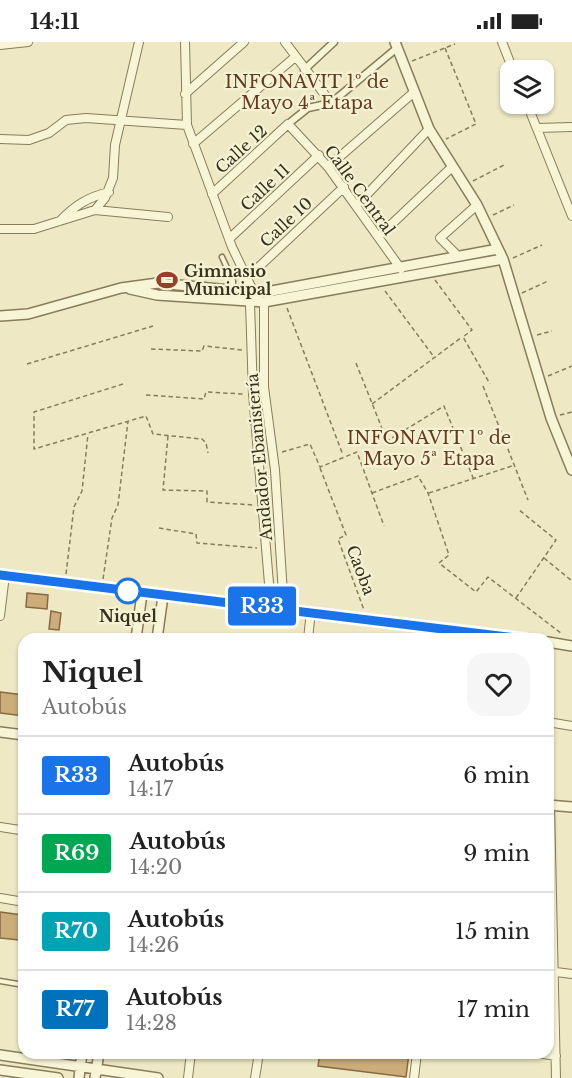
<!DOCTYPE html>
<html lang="es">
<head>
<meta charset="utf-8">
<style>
  body { margin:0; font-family:"Libre Baskerville",serif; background:#f6f6f6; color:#222; height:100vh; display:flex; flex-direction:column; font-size:22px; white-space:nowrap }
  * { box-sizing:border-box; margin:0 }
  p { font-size:20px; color:#767676 }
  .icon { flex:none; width:33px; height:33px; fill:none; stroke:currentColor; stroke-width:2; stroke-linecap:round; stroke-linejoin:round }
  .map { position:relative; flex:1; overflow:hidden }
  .panel { position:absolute; left:18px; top:591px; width:536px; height:426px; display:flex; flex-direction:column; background:#fff; border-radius:18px; box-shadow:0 2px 4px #0004 }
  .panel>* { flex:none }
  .badge { padding:0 12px; border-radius:4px; font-size:21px; line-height:39px }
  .controls { position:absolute; left:500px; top:18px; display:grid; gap:12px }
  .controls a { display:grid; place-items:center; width:54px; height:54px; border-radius:12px; background:#fff; box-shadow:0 2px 4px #0004; font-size:30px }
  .map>.badge { position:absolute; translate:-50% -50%; box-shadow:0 0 0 3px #fff }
  .round { display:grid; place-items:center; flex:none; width:63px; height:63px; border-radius:18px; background:#f6f6f6 }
  .summary { display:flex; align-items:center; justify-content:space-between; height:102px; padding:0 24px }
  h1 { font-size:28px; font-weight:700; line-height:45px }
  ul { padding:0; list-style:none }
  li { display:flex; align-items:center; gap:18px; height:78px; padding:0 24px; border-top:2px solid #e0e0e0 }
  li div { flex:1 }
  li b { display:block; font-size:22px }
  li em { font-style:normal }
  li .badge { min-width:66px; font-weight:700; text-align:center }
  .status { display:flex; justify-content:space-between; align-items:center; height:42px; padding:0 30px; background:#fff; direction:ltr }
  .status svg { height:16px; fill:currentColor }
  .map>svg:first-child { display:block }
</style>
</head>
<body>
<div class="status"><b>14:11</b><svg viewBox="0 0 49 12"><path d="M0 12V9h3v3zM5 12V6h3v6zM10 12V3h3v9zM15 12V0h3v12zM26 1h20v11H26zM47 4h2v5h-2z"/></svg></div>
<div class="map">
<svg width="572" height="1036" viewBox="0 0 572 1036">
  <rect width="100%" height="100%" fill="#eee9c4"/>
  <!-- building -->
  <path fill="#cbac7a" stroke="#876a41" stroke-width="1.5" d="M27,551L48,553L47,567L26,565Z
    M51,569L61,571L59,588L49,587Z
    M0,650L24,653V674L0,671Z
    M0,870L22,873L19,898L0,896Z
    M320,1011H409L406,1035L318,1024Z"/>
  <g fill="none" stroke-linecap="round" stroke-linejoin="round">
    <defs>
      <path id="service" d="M222,215L233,239V258
        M0,939L24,943"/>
      <path id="pedestrian" d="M304,28L334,0
        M288,82L308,66L331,61L397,6"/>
      <path id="minor" d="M185,0L187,83L232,205L256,255
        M285,0L331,61
        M502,0L513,28
        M0,3L28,0
        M185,52L244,0
        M527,62L572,174
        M537,86L572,85
        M0,97L29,98L49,91L66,78L86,76L187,83
        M193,102L295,15
        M328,125L413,51
        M212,152L288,82L328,125L401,227
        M357,163L429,87
        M95,168L105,156L113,136L115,103L139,0
        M60,179C74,164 88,155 109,150
        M0,187H34L95,168L168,175
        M378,195L452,125
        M229,197L319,113
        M458,214L440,196L477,163
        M247,236L344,145
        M264,260V345L275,428L284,567
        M250,261L253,352L271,565
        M0,574L5,533
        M308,597L311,569
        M548,680L572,684
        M550,763L556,1036
        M0,785L20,788
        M0,856L24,860
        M548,929L572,932
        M537,1011L556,1014
        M188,1036L191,1011
        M255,1036L259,1011
        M414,1036L417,1011"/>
      <path id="tertiary" d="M395,0L429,87L477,163L503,217L551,376L572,428
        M130,247L157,253L264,260L503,217
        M0,274L28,272L121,246L158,241L261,251L498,207
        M0,533L525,597
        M136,597L142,551
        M157,597L163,554
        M548,600L572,604
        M0,690L24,693
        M548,763L572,765
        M0,1013L158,1036
        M0,1028L58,1036
        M79,1036L82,1011
        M95,1036L99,1011"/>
    </defs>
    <!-- service casing -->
    <use href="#service" stroke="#887c5b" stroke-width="7"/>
    <!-- pedestrian casing -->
    <use href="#pedestrian" stroke="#887c5b" stroke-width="9"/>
    <!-- minor casing -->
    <use href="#minor" stroke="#887c5b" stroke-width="10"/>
    <!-- tertiary casing -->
    <use href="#tertiary" stroke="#887c5b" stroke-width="12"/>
    <!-- path -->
    <path stroke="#887c5b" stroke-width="1.5" stroke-dasharray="4.5 3" stroke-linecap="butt" d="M445,6L476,82L446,97
      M412,19L455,2
      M473,139L506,122
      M493,173L514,163
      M513,216L542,203
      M435,238L472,288L463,295L490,342
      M385,249L434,315
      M522,251L548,239
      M287,266L343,413
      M537,293L552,289
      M151,307L202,309L204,304L243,308
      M356,321L387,399L444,364L474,438
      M27,322L153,284
      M548,334L572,324
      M123,342L34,370V407L146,374L153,392L202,397L206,401L208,411
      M483,344L528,458
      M146,353L204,357L206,350L243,352
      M372,362L462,295
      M560,373L572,370
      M168,394L163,448L207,449V460L254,463
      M282,410L310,402L320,425L357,410L384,484
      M320,426L346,493L338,497L364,568
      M372,451L418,434L428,451L449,513L439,521L476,550L488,535L562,592
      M429,451L512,424
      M159,486L196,492L197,501L257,506
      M544,516L572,539
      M66,532L74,465L82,449L88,392
      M103,537L112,476L118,463L128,379
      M516,556L556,498L518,467"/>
    <!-- service -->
    <use href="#service" stroke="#f8f5d7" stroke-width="4"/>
    <!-- pedestrian -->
    <use href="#pedestrian" stroke="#f8f5d7" stroke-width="6"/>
    <!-- minor -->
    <use href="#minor" stroke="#f8f5d7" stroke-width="8"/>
    <!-- tertiary -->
    <use href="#tertiary" stroke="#f8f5d7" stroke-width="9"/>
  </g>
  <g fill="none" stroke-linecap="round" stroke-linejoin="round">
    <defs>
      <path id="line" d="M0,533L525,597"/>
    </defs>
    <!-- line casing -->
    <use href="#line" stroke="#fff" stroke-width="14"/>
    <!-- line -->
    <use href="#line" stroke="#1a73e8" stroke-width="9"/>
  </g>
  <!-- icons -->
  <defs>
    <symbol id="stadium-bare" viewBox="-9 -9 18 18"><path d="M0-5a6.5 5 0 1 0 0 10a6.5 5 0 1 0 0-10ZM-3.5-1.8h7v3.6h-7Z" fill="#973f2b" stroke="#f5f2d4" stroke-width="2.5" paint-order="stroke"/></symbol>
  </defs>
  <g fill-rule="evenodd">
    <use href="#stadium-bare" x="152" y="223" width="30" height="30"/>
  </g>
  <!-- markers -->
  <circle fill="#fff" stroke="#1a73e8" stroke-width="3" cx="128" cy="549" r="12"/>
  <g text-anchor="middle" stroke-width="4.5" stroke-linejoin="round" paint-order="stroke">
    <!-- street labels -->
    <g font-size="16" fill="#38301e" stroke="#f5f2d4">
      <text transform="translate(241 107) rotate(-42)" y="6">Calle 12</text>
      <text transform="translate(265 145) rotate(-43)" y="6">Calle 11</text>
      <text transform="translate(360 148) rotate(54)" y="6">Calle Central</text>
      <text transform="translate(286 180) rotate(-43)" y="6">Calle 10</text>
      <text transform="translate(259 415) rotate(-95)" y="6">Andador Ebanistería</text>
      <text transform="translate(361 528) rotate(69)" y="6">Caoba</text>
    </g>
    <!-- poi labels -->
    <g font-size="16" font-weight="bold" fill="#38301e" stroke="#f5f2d4" text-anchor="start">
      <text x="184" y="235">Gimnasio<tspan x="184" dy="18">Municipal</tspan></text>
    </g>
    <!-- stop labels -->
    <g font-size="16" font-weight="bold" fill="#38301e" stroke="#f5f2d4">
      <text x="128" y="580">Niquel</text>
    </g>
    <!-- neighbourhood labels -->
    <g font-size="18" fill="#653a1e" stroke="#f5f2d4">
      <text x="307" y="46">INFONAVIT 1º de<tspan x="307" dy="21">Mayo 4ª Etapa</tspan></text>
      <text x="429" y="402">INFONAVIT 1º de<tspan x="429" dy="21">Mayo 5ª Etapa</tspan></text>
    </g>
  </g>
</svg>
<div class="controls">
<a><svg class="icon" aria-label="layers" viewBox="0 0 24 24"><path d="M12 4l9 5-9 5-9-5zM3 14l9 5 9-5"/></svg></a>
</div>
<b class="badge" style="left:262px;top:564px;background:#1a73e8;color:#fff">R33</b>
<section class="panel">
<div class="summary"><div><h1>Niquel</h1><p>Autobús</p></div><a class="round"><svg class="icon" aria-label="heart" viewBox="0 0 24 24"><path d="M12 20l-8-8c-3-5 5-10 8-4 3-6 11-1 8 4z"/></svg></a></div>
<ul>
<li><span class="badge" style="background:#1a73e8;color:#fff">R33</span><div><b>Autobús</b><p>14:17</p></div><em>6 min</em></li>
<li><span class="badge" style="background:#00a651;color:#fff">R69</span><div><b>Autobús</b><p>14:20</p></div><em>9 min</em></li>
<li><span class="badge" style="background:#00a3b4;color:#fff">R70</span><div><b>Autobús</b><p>14:26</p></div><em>15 min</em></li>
<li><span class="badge" style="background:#0072bc;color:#fff">R77</span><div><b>Autobús</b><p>14:28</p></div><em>17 min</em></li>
</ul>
</section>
</div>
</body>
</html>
